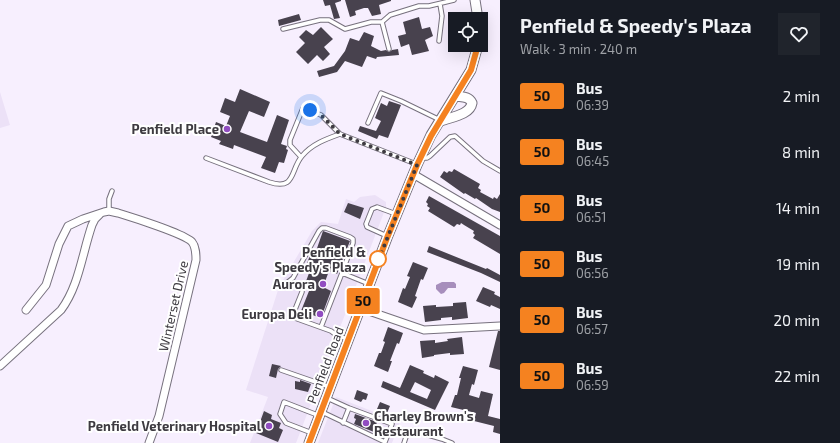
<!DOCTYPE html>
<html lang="en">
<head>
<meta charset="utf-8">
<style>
  body { margin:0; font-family:"Exo 2",sans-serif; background:#20242c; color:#f1f3f6; height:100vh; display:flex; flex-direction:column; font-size:15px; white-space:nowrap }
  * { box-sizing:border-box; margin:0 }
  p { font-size:13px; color:#9ea1a6 }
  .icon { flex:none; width:22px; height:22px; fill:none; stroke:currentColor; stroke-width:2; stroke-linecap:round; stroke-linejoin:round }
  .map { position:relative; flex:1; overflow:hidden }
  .side { display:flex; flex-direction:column; background:#171b24; width:340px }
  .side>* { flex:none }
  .badge { padding:0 8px; border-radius:3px; font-size:14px; line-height:26px }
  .fabs { position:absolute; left:448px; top:12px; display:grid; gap:8px }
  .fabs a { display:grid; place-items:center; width:40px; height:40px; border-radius:0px; background:#171b24; box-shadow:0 4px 16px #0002; font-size:20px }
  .you { position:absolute; width:20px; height:20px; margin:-10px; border:3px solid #fff; border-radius:50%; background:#1a73e8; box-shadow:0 0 0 6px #1a73e833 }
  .map>.badge { position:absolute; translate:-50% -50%; box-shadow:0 0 0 2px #fff }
  .round { display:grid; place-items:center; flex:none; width:42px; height:42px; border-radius:0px; background:#20242c }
  .head { display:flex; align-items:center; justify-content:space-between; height:68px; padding:0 20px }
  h1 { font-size:19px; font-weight:700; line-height:30px }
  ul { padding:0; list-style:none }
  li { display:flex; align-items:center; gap:12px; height:56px; padding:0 20px }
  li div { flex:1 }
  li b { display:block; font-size:15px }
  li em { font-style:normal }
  li .badge { min-width:44px; font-weight:700; text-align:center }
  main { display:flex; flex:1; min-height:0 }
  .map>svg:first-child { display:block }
</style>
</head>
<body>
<main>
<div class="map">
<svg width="500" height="443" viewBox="0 0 500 443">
  <rect width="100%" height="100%" fill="#f7effe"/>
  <!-- built -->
  <path fill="#ece1f7" d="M0,92L10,125L0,128Z
    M375,195L386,202V207L296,443H250L268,397L246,390L279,287L312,231L321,222L338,224L346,199L354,202L360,197Z
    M336,397L400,422L392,443H318Z"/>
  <!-- water -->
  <path fill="#a78ebc" d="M442,282H454L456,284V288H448L444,293L441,294L436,289V285Z"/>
  <!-- building -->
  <path fill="#48424e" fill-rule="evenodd" d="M323,0H341V1L335,3L340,18L334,19L330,5L325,6Z
    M345,0H391V1L379,5L381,14L372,16L368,8H364L355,11L356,15L350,17Z
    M299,14L301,20L279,26L278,20Z
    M419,17L422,29L430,27L433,36L425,40L429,51L412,55L409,44L401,47L398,36L406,34L403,22Z
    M321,27L333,39L324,47L330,54L323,61L317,55L308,64L296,52L305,43L299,37L306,30L313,35Z
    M364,32L374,36L371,46L381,51L386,50L389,52L392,50L398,49L399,55L377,57L376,59L367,56L362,67L345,61L337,72L319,77L317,71L334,66L345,51L350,38L359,41Z
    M240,89L270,102L264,117L249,111L240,132L267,142L277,115L289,120L281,144L287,146L286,149L288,150L284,163L279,162L275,173L261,168L266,157L234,145L233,149L219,144L221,141L211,137L216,122L226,126L230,116L220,112L225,98L235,102Z
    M389,101L401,105L388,138L379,135L377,139L358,131L360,126L376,131L381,121L375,118L381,103L387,106Z
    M454,169L480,184L478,188L481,190L480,192L493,199L494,197L497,199L500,194V212L492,209L476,198L475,199L465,193L464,194L440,177L444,171L447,173L449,171L452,172Z
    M429,196L500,236V254L473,238L475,235L473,233L474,231L464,225L461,223L460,225L457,224L454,227L428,211L430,208L427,206L428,204L426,202Z
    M348,203L364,208L360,219L344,212Z
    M323,231L350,241L337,274L329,271L323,287L331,291L321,318L301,311L311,286L305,284L312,265L307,263L311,253L315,254Z
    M429,246L486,269L487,268L500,275V282L481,273L427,252Z
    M413,262L428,268L423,280L421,279L415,296L417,297L412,308L398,302L403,288L405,289L410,277L407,276Z
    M483,287L495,292L494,294L500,297V309L491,305L490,307L476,301Z
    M466,302L468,318L452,320V317L441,318V320L425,322L423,306L436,305V307L453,306V303Z
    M388,327L403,333L399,344L397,343L390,361H392L388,372L374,366L379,353H381L385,342L383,341Z
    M498,331H500V370L489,367Z
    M462,337L464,354L450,355V353L434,355V356L422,358L420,341L435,340V343L448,341L447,339Z
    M272,364L281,366L278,369L276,378L269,376Z
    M410,365L424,371L423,373L434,378L435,375L449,382L435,410L381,387L383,381L400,388ZM415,382L431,390L427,399L410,392Z
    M463,366L478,370L474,385L472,384L469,395L479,398L481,391L493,394L488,416L500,419V434L493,432L494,426L474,421L476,413L451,407L455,395H457L461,378H459Z
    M300,380L311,384L308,392L295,389V381L300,382Z
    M357,390L368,394L366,400L363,399L361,402L354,399Z
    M380,402L390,406L387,413L377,409Z
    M264,411L272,415L271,419L281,423L279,428L283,430L278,442L256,433Z
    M355,414L377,422L374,432L354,424L356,419L354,418Z"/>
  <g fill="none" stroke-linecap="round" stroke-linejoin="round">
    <defs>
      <path id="service" d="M382,22L389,49
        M283,29L320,20H329L345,29L371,22H382L390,15L419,6H429L454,0
        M439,41L442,16L440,4
        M368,123L381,93L401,101L440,120
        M301,157L290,145V140L303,108L321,115L340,134
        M206,158L269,182C296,191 290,170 302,156C312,144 326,139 340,134L416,164
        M422,158H427L430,156L450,137L455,136L483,161L500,171
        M109,211V199L112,191
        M387,236L367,227L366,224L372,209L377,207L396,214
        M321,327L342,273
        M347,339L335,334L331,331L292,317L302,292V289L299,285L288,282L293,278L319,231L322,228H326L350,237L353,239V243L342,273L369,284
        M281,370L330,387
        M322,412L385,442L392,424L349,408L327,398
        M343,423L349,408
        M312,433L286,423L280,414L284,402L320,416
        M404,443L407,434L411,430L442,439L452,443"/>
      <path id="minor" d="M413,174L500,225
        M360,308L424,330L500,326
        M26,310L46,285L59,244L68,226L83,219L104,212L109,211L118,213C131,217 185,234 192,242C196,247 196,254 196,260L159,416L149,443
        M0,366L61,310C79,286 82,254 92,225L95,219L100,214"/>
      <path id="tertiary" d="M475,0L478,19
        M441,121C451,117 470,115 472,103C469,96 462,97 456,96
        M309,443L387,238L417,165L431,135L471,70L478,45"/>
    </defs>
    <!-- service casing -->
    <use href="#service" stroke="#77717e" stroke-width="5.5"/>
    <!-- minor casing -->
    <use href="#minor" stroke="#77717e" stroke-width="9"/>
    <!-- tertiary casing -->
    <use href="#tertiary" stroke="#77717e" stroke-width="11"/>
    <!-- service -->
    <use href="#service" stroke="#fff" stroke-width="3.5"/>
    <!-- minor -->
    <use href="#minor" stroke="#fff" stroke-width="7"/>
    <!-- tertiary -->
    <use href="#tertiary" stroke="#fff" stroke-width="9"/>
  </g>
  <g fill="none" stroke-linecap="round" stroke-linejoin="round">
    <defs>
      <path id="line" d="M309,443L387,238L417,165L431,136L471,70L478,45"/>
    </defs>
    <!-- line casing -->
    <use href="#line" stroke="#fff" stroke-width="9"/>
    <!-- line -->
    <use href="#line" stroke="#f58220" stroke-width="6"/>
    <!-- walk -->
    <path stroke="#3e3b41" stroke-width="4" stroke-dasharray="0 7.2" d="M310,110L321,115L340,134L417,165L378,261V259"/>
  </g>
  <!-- markers -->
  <g fill="#914dc1" stroke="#fff" stroke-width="1.5">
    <circle cx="227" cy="129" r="4"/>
    <circle cx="323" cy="284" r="4"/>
    <circle cx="320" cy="314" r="4"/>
    <circle cx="366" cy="423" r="4"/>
    <circle cx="269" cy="426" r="4"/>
  </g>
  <circle fill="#fff" stroke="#f58220" stroke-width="2" cx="378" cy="259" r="8"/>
  <g text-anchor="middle" stroke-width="4" stroke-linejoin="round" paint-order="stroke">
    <!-- poi labels -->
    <g font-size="13" font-weight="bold" fill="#3e3b41" stroke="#fff" text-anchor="end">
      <text x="219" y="134">Penfield Place</text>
      <text x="315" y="289">Aurora</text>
      <text x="312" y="319">Europa Deli</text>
      <text x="374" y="421" text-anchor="start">Charley Brown's<tspan x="374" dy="15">Restaurant</tspan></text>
      <text x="261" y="431">Penfield Veterinary Hospital</text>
    </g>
    <!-- stop labels -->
    <g font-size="13" font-weight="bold" fill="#3e3b41" stroke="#fff" text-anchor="end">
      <text x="366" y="257">Penfield &amp;<tspan x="366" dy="15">Speedy's Plaza</tspan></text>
    </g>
    <!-- street labels -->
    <g font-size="13" fill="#3e3b41" stroke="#fff">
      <text transform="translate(173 306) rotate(-77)" y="5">Winterset Drive</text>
      <text transform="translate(325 365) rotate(-69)" y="5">Penfield Road</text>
    </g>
  </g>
</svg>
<div class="fabs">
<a><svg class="icon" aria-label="locate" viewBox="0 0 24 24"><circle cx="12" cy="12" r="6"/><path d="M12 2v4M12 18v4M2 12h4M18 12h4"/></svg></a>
</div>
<div class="you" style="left:310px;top:110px"></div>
<b class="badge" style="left:363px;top:301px;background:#f58220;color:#111">50</b>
</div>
<section class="side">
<div class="head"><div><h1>Penfield &amp; Speedy's Plaza</h1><p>Walk · 3 min · 240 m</p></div><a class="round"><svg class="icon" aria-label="heart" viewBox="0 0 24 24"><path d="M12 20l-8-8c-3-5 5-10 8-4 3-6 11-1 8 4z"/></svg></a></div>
<ul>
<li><span class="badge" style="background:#f58220;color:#111">50</span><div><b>Bus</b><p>06:39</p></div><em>2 min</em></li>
<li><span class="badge" style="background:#f58220;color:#111">50</span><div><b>Bus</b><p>06:45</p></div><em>8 min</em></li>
<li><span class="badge" style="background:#f58220;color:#111">50</span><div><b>Bus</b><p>06:51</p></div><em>14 min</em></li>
<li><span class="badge" style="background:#f58220;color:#111">50</span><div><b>Bus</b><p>06:56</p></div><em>19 min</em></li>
<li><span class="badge" style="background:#f58220;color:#111">50</span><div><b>Bus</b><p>06:57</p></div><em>20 min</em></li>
<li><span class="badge" style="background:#f58220;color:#111">50</span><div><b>Bus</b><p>06:59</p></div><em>22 min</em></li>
</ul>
</section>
</main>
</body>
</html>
